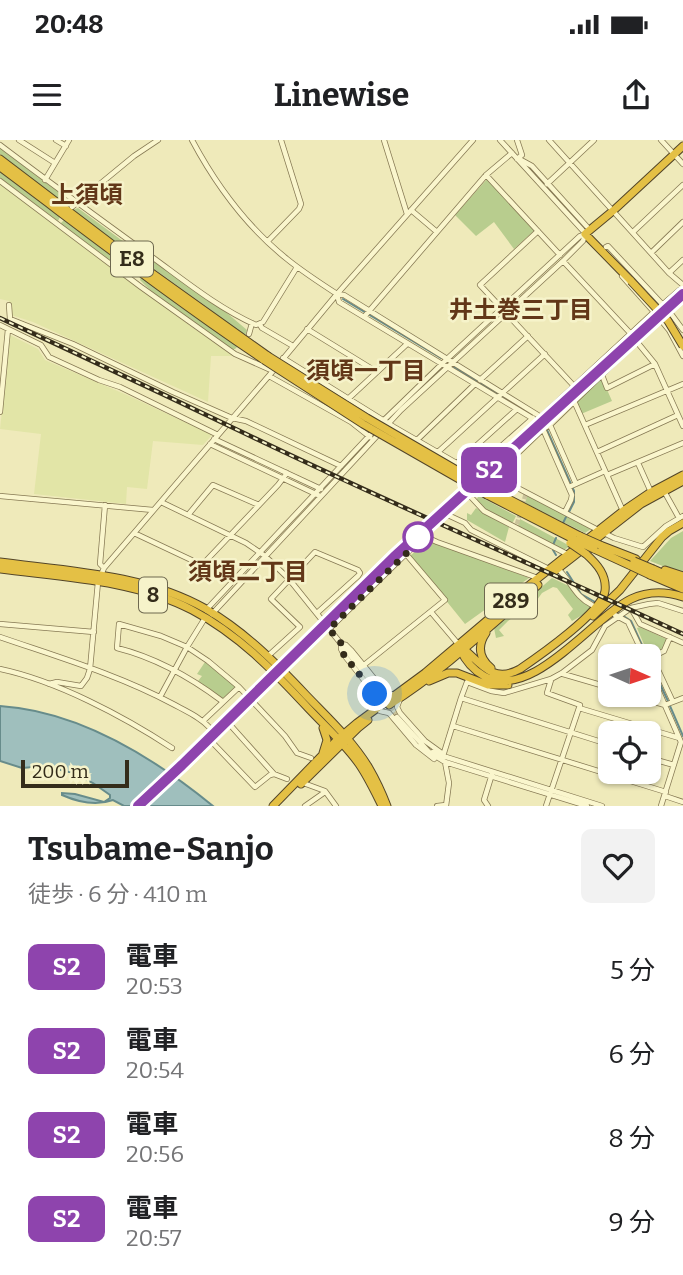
<!DOCTYPE html>
<html lang="ja">
<head>
<meta charset="utf-8">
<style>
  body { margin:0; font-family:Bitter,"Noto Sans JP",serif; background:#f2f2f2; color:#202124; height:100vh; display:flex; flex-direction:column; font-size:26px; white-space:nowrap }
  * { box-sizing:border-box; margin:0 }
  p { font-size:23px; color:#757577 }
  .icon { flex:none; width:38px; height:38px; fill:none; stroke:currentColor; stroke-width:2; stroke-linecap:round; stroke-linejoin:round }
  .map { position:relative; height:666px; overflow:hidden }
  .drawer { display:flex; flex-direction:column; background:#fff; flex:1 }
  .drawer>* { flex:none }
  .badge { padding:0 14px; border-radius:10px; font-size:24px; line-height:46px }
  .needle { width:46px; rotate:93deg }
  .tools { position:absolute; left:598px; top:504px; display:grid; gap:14px }
  .tools a { display:grid; place-items:center; width:63px; height:63px; border-radius:10px; background:#fff; box-shadow:0 2px 5px #0004; font-size:35px }
  .scale { position:absolute; left:21px; bottom:18px; width:108px; box-sizing:border-box; padding-left:7px; border:4px solid #342c1a; border-top:0; font-size:19px; line-height:24px; white-space:nowrap; color:#342c1a; -webkit-text-stroke:5px #f6f3ca; paint-order:stroke }
  .you { position:absolute; width:35px; height:35px; margin:-18px; border:5px solid #fff; border-radius:50%; background:#1a73e8; box-shadow:0 0 0 10px #1a73e833 }
  .map>.badge { position:absolute; translate:-50% -50%; box-shadow:0 0 0 4px #fff }
  .round { display:grid; place-items:center; flex:none; width:74px; height:74px; border-radius:10px; background:#f2f2f2 }
  .overview { display:flex; align-items:center; justify-content:space-between; height:119px; padding:0 28px }
  h1 { font-size:33px; font-weight:700; line-height:52px }
  ul { padding:0; list-style:none }
  li { display:flex; align-items:center; gap:21px; height:84px; padding:0 28px }
  li div { flex:1 }
  li b { display:block; font-size:26px }
  li em { font-style:normal }
  li .badge { min-width:77px; font-weight:700; text-align:center }
  .status { display:flex; justify-content:space-between; align-items:center; height:49px; padding:0 35px; background:#fff; direction:ltr }
  .status svg { height:19px; fill:currentColor }
  header { display:flex; justify-content:space-between; align-items:center; height:91px; padding:0 28px; background:#fff; font-size:32px; font-weight:700 }
  .map>svg:first-child { display:block }
</style>
</head>
<body>
<div class="status"><b>20:48</b><svg viewBox="0 0 49 12"><path d="M0 12V9h3v3zM5 12V6h3v6zM10 12V3h3v9zM15 12V0h3v12zM26 1h20v11H26zM47 4h2v5h-2z"/></svg></div>
<header><svg class="icon" aria-label="menu" viewBox="0 0 24 24"><path d="M4 6h16M4 12h16M4 18h16"/></svg>Linewise<svg class="icon" aria-label="share" viewBox="0 0 24 24"><path d="M12 15V3M7 8l5-5 5 5M5 13v7h14v-7"/></svg></header>
<div class="map">
<svg width="683" height="666" viewBox="0 0 683 666">
  <rect width="100%" height="100%" fill="#efeaba"/>
  <!-- farmland -->
  <path fill="#e2e5a7" d="M0,42L189,185L234,216H211L208,262L33,182L11,175L9,161L0,159Z
    M10,195L38,209L45,220L127,255L212,295L203,305L153,301L147,349L127,347L126,364L34,354L41,294L0,289Z"/>
  <!-- green -->
  <path fill="#b8cd8e" d="M0,8L69,60L67,66L0,14Z
    M0,32L60,77L58,81L0,38Z
    M488,38L535,90L514,109L494,82L476,96L455,75Z
    M78,68L143,116V123L72,70Z
    M64,80L135,134L133,137L131,138L60,84Z
    M150,119L220,167L247,190L245,196L207,167L147,124Z
    M141,136L179,166L238,206L235,209H232L155,155L140,140Z
    M601,236L612,261L581,274L575,261Z
    M479,356L516,376L513,382H510L485,370L475,361Z
    M527,356H529L591,389L585,393L525,363Z
    M476,368L509,387L505,402L467,380V373L471,375Z
    M520,379L570,406L564,410L518,386Z
    M683,391V434L650,421L671,398Z
    M428,400L529,438L465,484L410,416Z
    M552,438L571,447L580,460L592,467L586,473L572,481L568,475L573,469L557,448L553,447L542,453L537,460L508,481L499,490L504,496L496,498L494,488Z
    M640,487L666,499L667,501L663,510L649,516L637,488Z
    M205,522L236,547L222,559L198,541L202,536L197,534Z"/>
  <!-- water -->
  <path fill="#9fbfbd" stroke="#678c8b" stroke-width="2" d="M0,566C79,571 153,617 213,666H124L113,660C96,666 80,663 62,655V653L75,654L104,662L110,658V655L93,643L73,633L45,626L22,628L0,621Z"/>
  <g fill="none" stroke-linecap="round" stroke-linejoin="round">
    <!-- stream -->
    <path stroke="#678c8b" stroke-width="2" d="M343,159L441,218
      M454,227L519,267
      M547,290L574,351V362L569,372
      M563,383L566,377
      M553,405L556,398
      M553,410L556,415
      M567,432L581,454L595,462
      M619,473L631,481L647,516
      M649,521L668,561
      M670,566L683,596"/>
    <!-- minor-tunnel -->
    <path stroke="#cac49a" stroke-width="4.5" stroke-dasharray="4.5 2" stroke-linecap="butt" d="M517,384L526,353
      M379,551L397,577"/>
    <defs>
      <path id="minor" d="M19,0L55,23
        M56,0L66,6
        M192,0C216,45 247,87 287,119C303,132 320,143 337,154L344,155L541,277L654,172L683,147
        M384,0L407,74
        M500,0L585,93
        M549,0L669,133L683,145
        M661,0L683,24
        M0,5C50,43 101,80 152,117C185,141 218,168 256,185L263,182L297,127
        M517,19L522,15L517,0
        M521,20L532,26L590,90
        M486,35L560,115
        M45,40L69,0
        M0,41L141,147L235,214L273,231
        M547,44L594,0
        M72,67L134,16L158,0
        M411,70L437,92
        M538,91L480,145L574,246
        M633,92L683,45
        M268,101L299,69L301,64L281,0
        M606,107L608,106L663,165
        M652,112L683,82
        M563,121L631,194
        M669,133L683,120
        M622,136L654,172
        M337,154L339,162L537,281L543,289L572,355L571,360L565,372
        M9,165L10,179L73,204L173,252L232,278L246,281L341,326
        M669,171L683,190
        M364,177L486,35L512,13
        M660,179L669,190L683,216
        M0,185L41,205L49,217L99,240L120,247L218,295
        M260,185L262,188L293,206
        M307,189L377,232
        M249,194L252,183
        M637,202L655,224L683,286
        M283,218L394,287L472,332L533,278
        M602,235L607,248L655,224
        M269,236L351,282L370,297
        M480,240L528,196
        M348,259L407,204
        M574,261L623,371
        M0,272L8,189
        M550,285L576,344
        M585,285L683,244
        M214,299L321,349
        M417,300L475,244
        M210,304L320,356
        M438,312L545,214
        M597,312L678,275
        M457,323L517,269
        M638,323L651,352
        M496,334L510,344L598,390
        M607,335L683,303
        M569,347L605,331
        M664,351L679,378
        M0,356L153,370
        M161,362L246,403L265,416L289,439L379,551
        M450,374V376L465,383L471,390L549,429
        M188,375L213,345L259,365
        M134,393L202,425L278,345L287,333
        M604,393L614,398L643,407L666,386L683,376
        M567,414L484,371L470,356L489,341L543,289L550,285L651,187L683,158
        M104,428L100,424L105,365
        M558,429C572,442 574,456 592,465
        M631,468L640,484L683,503
        M206,470L384,280L447,219L580,96L585,94
        M431,472L459,505
        M212,474L401,270L563,121L583,101L585,95
        M615,475L628,482L644,516
        M0,484L94,492
        M329,489L424,396L437,402L538,438
        M0,497C58,517 119,535 173,564C186,571 200,577 210,588L211,601L255,647L270,635L274,634L287,639
        M670,497L664,511L652,517L673,562
        M341,503V509L344,515L375,554L377,567
        M342,504L346,505L351,510L386,553L394,555
        M268,516L300,487L271,459L315,412L358,430L360,433L358,436L317,473
        M364,525L445,460L406,414
        M0,529C57,541 123,576 172,608
        M649,529L681,602L661,666
        M563,534L611,548
        M49,544L57,542L81,546L87,538L90,529L98,442L104,428L273,231L337,154L473,0
        M631,555L665,565L683,558
        M160,557L187,507L205,478
        M461,558L611,605
        M400,559L397,567L400,573L425,601L443,614
        M222,561C190,537 157,518 117,508L119,484L161,496L187,507L208,521L239,547L285,596L297,613L311,618
        M579,568L679,598
        M380,571L389,573L416,605L434,619
        M397,577L429,612L445,622L587,666
        M203,581L239,547
        M453,586L666,652
        M232,587L274,634
        M433,612L443,616L602,666
        M443,616L461,558L467,542L491,551L504,553L551,539L562,533L592,510L605,486L631,468L649,464L658,463L683,471
        M649,618L674,625
        M445,622L449,643L446,666
        M306,644L325,651L336,666
        M665,656L683,662
        M305,666L325,652
        M437,666L446,665
        M488,666L484,660L492,634
        M546,666L580,565L547,553L551,540"/>
      <path id="highway" d="M0,19L121,111L268,216
        M0,27C87,92 173,159 264,220
        M631,141L585,94L614,70L683,6
        M491,350L580,396
        M487,355L575,400
        M600,405L636,419
        M594,409L631,426
        M0,422C69,431 144,434 206,469C245,492 276,523 306,555C328,578 352,600 369,628C376,640 382,653 387,666
        M0,429C62,437 135,440 192,470C238,494 274,531 309,569C326,587 345,604 359,624C368,637 375,652 382,666
        M653,429L683,442
        M665,430L683,436
        M555,431L641,364L683,341
        M650,435L683,449
        M593,476L620,450L662,397L669,391L683,383
        M486,493C477,506 479,518 491,528
        M462,507C481,524 493,544 520,529C539,516 602,472 605,451C607,435 597,424 586,414
        M460,509C465,520 473,530 484,536C532,562 592,478 631,459C648,451 665,451 683,457
        M429,541L448,533H457L488,545H508
        M389,565C443,531 490,486 538,445
        M323,588L327,600L323,613
        M301,644L358,588L368,580
        M273,666L337,600L357,583L425,533L523,450L623,371L651,352L683,335"/>
    </defs>
    <!-- minor casing -->
    <use href="#minor" stroke="#867954" stroke-width="6"/>
    <!-- highway casing -->
    <use href="#highway" stroke="#534529" stroke-width="9"/>
    <!-- minor -->
    <use href="#minor" stroke="#faf6cd" stroke-width="4.5"/>
    <!-- highway -->
    <use href="#highway" stroke="#e4c045" stroke-width="7"/>
    <defs>
      <path id="rail" d="M0,178C82,216 163,254 244,293C389,363 537,426 683,494
        M138,666L182,625L394,417L683,154"/>
    </defs>
    <!-- rail casing -->
    <use href="#rail" stroke="#342c1a" stroke-width="4.5"/>
    <!-- rail -->
    <use href="#rail" stroke="#f6f3ca" stroke-width="2" stroke-dasharray="5" stroke-linecap="butt"/>
    <defs>
      <path id="highway-bridge" d="M631,141L668,181L683,206
        M268,216L367,278L491,350
        M264,220L363,284L487,355
        M580,396L600,405
        M575,400L594,409
        M570,403L586,414
        M634,421L653,429
        M631,426L650,435"/>
    </defs>
    <!-- highway-bridge casing -->
    <use href="#highway-bridge" stroke="#534529" stroke-width="9" stroke-linecap="butt"/>
    <!-- highway-bridge -->
    <use href="#highway-bridge" stroke="#e4c045" stroke-width="7"/>
  </g>
  <g fill="none" stroke-linecap="round" stroke-linejoin="round">
    <defs>
      <path id="line" d="M138,666L182,625L394,417L683,154"/>
    </defs>
    <!-- line casing -->
    <use href="#line" stroke="#fff" stroke-width="16"/>
    <!-- line -->
    <use href="#line" stroke="#8e44ad" stroke-width="10"/>
    <!-- walk -->
    <path stroke="#342c1a" stroke-width="7" stroke-dasharray="0 12.6" d="M375,554L344,515L341,509V503L329,489L424,396L418,397"/>
  </g>
  <!-- markers -->
  <circle fill="#fff" stroke="#8e44ad" stroke-width="3.5" cx="418" cy="397" r="14"/>
  <g text-anchor="middle" stroke-width="5" stroke-linejoin="round" paint-order="stroke">
    <!-- shield labels -->
    <g fill="#f6f3ca" stroke="#6e684f" stroke-width="2">
      <rect x="111" y="101.5" width="42" height="35" rx="5"/>
      <rect x="139" y="437.5" width="28" height="35" rx="5"/>
      <rect x="485" y="443.5" width="52" height="35" rx="5"/>
    </g>
    <g font-size="21" font-weight="bold" fill="#342c1a">
      <text x="132" y="126">E8</text>
      <text x="153" y="462">8</text>
      <text x="511" y="468">289</text>
    </g>
    <!-- neighbourhood labels -->
    <g font-size="24" font-weight="bold" fill="#623718" stroke="#f6f3ca">
      <text x="87" y="63">上須頃</text>
      <text x="521" y="178">井土巻三丁目</text>
      <text x="366" y="239">須頃一丁目</text>
      <text x="248" y="440">須頃二丁目</text>
    </g>
  </g>
</svg>
<div class="tools">
<a><svg class="needle" viewBox="-14 -14 28 28"><path d="M0-13l5 13h-10z" fill="#e53935"/><path d="M0 13l5-13h-10z" fill="#757577"/></svg></a>
<a><svg class="icon" aria-label="locate" viewBox="0 0 24 24"><circle cx="12" cy="12" r="6"/><path d="M12 2v4M12 18v4M2 12h4M18 12h4"/></svg></a>
</div>
<div class="scale">200 m</div>
<div class="you" style="left:375px;top:554px"></div>
<b class="badge" style="left:489px;top:330px;background:#8e44ad;color:#fff">S2</b>
</div>
<section class="drawer">
<div class="overview"><div><h1>Tsubame-Sanjo</h1><p>徒歩 · 6 分 · 410 m</p></div><a class="round"><svg class="icon" aria-label="heart" viewBox="0 0 24 24"><path d="M12 20l-8-8c-3-5 5-10 8-4 3-6 11-1 8 4z"/></svg></a></div>
<ul>
<li><span class="badge" style="background:#8e44ad;color:#fff">S2</span><div><b>電車</b><p>20:53</p></div><em>5 分</em></li>
<li><span class="badge" style="background:#8e44ad;color:#fff">S2</span><div><b>電車</b><p>20:54</p></div><em>6 分</em></li>
<li><span class="badge" style="background:#8e44ad;color:#fff">S2</span><div><b>電車</b><p>20:56</p></div><em>8 分</em></li>
<li><span class="badge" style="background:#8e44ad;color:#fff">S2</span><div><b>電車</b><p>20:57</p></div><em>9 分</em></li>
</ul>
</section>
</body>
</html>
